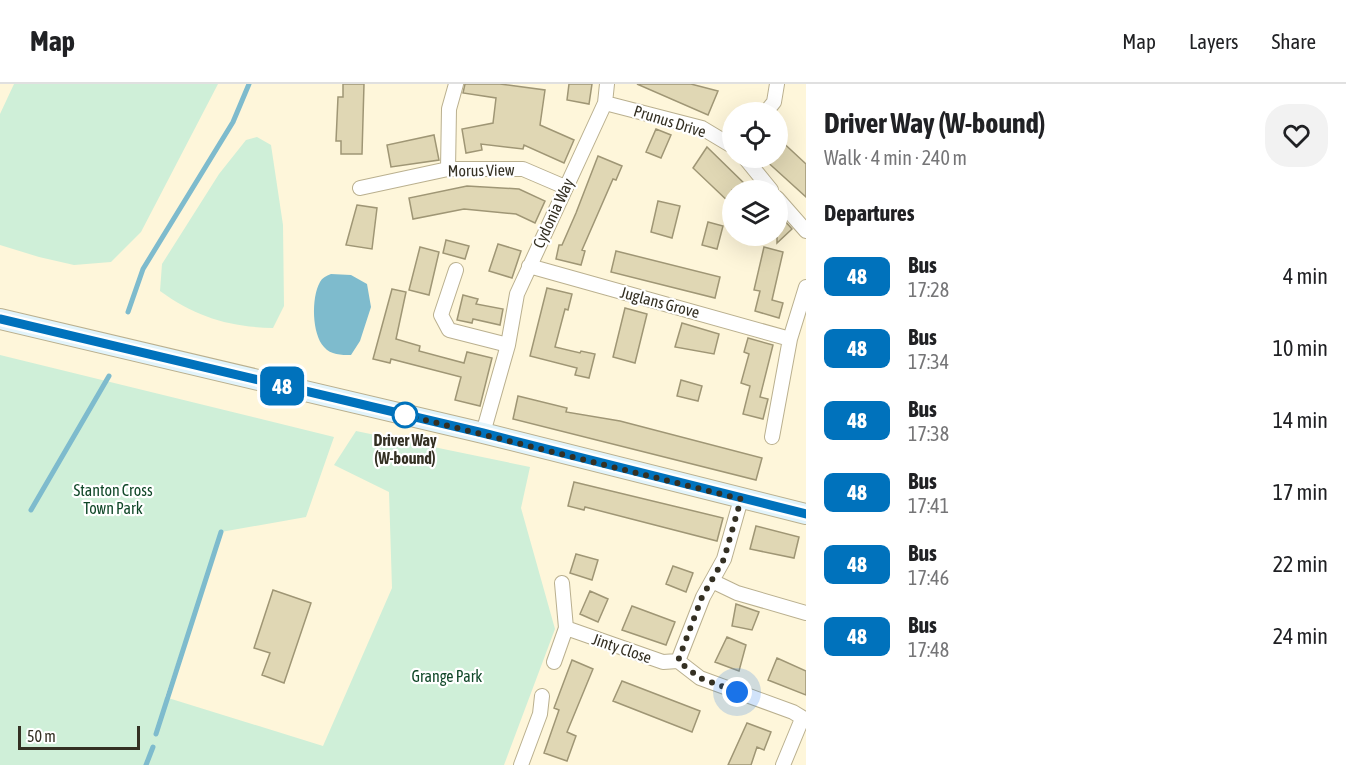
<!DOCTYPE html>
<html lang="en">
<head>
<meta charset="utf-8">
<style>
  body { margin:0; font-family:"Asap Condensed",sans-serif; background:#f2f2f2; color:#202124; height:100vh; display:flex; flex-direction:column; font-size:22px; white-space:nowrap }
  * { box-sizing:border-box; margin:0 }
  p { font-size:20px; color:#757577 }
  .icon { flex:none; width:33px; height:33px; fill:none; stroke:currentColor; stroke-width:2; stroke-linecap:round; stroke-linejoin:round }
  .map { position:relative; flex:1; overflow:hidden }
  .drawer { display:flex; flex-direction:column; background:#fff; width:540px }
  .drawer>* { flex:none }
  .badge { padding:0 12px; border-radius:9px; font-size:21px; line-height:39px }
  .buttons { position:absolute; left:722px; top:18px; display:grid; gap:12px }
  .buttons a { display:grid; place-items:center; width:66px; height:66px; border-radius:50%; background:#fff; box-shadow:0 6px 24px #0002; font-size:30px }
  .scale { position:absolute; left:18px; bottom:15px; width:122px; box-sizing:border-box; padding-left:6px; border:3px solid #343023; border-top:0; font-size:16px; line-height:21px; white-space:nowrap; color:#343023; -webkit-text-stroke:4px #fff; paint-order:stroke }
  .you { position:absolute; width:30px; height:30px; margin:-15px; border:4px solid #fff; border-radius:50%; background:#1a73e8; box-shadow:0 0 0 9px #1a73e833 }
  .map>.badge { position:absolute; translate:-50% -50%; box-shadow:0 0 0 3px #fff }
  h2 { padding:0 18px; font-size:22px; line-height:54px }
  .round { display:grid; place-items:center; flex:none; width:63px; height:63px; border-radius:24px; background:#f2f2f2 }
  .head { display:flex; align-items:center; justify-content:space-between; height:102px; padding:0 18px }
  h1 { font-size:28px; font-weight:700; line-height:45px }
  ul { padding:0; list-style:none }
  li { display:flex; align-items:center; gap:18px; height:72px; padding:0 18px }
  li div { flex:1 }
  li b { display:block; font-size:22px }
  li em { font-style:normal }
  li .badge { min-width:66px; font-weight:700; text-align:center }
  header { display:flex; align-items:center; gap:36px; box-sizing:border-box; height:84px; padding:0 30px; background:#fff; border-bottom:2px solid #e0e0e0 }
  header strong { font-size:28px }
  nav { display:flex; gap:33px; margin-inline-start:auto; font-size:21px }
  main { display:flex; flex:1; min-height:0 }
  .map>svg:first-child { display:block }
</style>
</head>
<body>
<header>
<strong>Map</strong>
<nav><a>Map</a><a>Layers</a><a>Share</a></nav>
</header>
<main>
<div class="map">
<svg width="806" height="681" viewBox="0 0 806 681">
  <rect width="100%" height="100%" fill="#fef6da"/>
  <!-- green -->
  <path fill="#cfefd8" d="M14,0H218L141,148L111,178L74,181L39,173L0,161V30Z
    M257,53L271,61L283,141L284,222L273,244C229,243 196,233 160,207L162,180L219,90L246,56Z
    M0,271L334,353L306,433L221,448L165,613L323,662L392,504L389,408L334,381L356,347L530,383L521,424L555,545L504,681H0Z"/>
  <!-- water -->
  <path fill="#7ebbcd" d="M331,190L351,191L367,200L371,223L360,257L351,271C341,271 331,271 324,263C312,250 311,214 320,198C322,194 326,192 331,190Z"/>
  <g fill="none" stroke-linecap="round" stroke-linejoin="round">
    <!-- stream -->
    <path stroke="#7ebbcd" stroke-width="5" d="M128,228L143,185L233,38L249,0
      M31,426L109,292
      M156,650L221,448
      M146,681L153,663"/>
  </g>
  <!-- building -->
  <path fill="#e0d7b4" stroke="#9f9675" stroke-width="1.5" d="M343,0H364L362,70H341V57H336L338,13H343Z
    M465,0H500L545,6L540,41L574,56L564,79L524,61L523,65L481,60L482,66L466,69L462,45L493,39L496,14L463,9Z
    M569,0H592L589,20L567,16Z
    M637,0H691L718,7L708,31Z
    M656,45L671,51L661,74L646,68Z
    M434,51L439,76L391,83L387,61Z
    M777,53L806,80V113L763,74H777Z
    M707,63L751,106H732V121L693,84Z
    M598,72L622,82L616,96L613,95L582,166L585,167L581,181L556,175L559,161H562L576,129Z
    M467,102L519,105L545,117L535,139L516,130L464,125L413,135L409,114Z
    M658,117L680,122L672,154L651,148Z
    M357,121L377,124L372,165L346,161Z
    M777,128L792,145L777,159Z
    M708,138L723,142L717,165L702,161Z
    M446,156L469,162L465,175L443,169Z
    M498,160L521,167L512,194L489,187Z
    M420,163L439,168L429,211L409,206Z
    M764,163L783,168L772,216L783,219L779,234L755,227L760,207L754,206Z
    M616,167L720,193L715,214L611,188Z
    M547,204L572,210L568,226L565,225L555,263L580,269L581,267L595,270L589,294L575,291L577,284L530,272Z
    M392,205L406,208L396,255L420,262L419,267L464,279L467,268L492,274L480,322L455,316L461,293L391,275L390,279L373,275Z
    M463,211L478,215L476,220L503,225L500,241L473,235L472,239L457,236Z
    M625,224L647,230L635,279L613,273Z
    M682,239L719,250L714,270L675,263Z
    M748,254L773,261L760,313L768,315L763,335L743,330L750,302L741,299L749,270L744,268Z
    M681,296L702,302L698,317L677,312Z
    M518,312L567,324L566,328L620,337L762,374L756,396L513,335Z
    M574,398L723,434L717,457L585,423L584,426L568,422Z
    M756,442L799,453L794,474L750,465Z
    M576,470L598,476L592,496L570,489Z
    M673,482L693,489L686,508L666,500Z
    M273,506L311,519L284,599L262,591L270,569L254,564Z
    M590,507L608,515L598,538L580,530Z
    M736,520L759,528L752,546L732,542Z
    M632,522L675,538L666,561L622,546Z
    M727,553L746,561L739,587L715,578Z
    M777,574L806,587V611L768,596Z
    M572,576L593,585L567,648L576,652L567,677L544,669L559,626L554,624Z
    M622,597L700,627L692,648L613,617Z
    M747,639L771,648L764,666L757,663L751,681H728Z"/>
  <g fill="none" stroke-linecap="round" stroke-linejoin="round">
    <defs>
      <path id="minor" d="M605,19L702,44L732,62
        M766,28L774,18L777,0
        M745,74L771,106
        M448,85L449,25L456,0
        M360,104L448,85H523L565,103
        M777,114L806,147
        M529,182L790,255
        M456,186L441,231L449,246L508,261
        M483,349L508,261L517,210L605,19L607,0
        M772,353L790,255L806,203
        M712,497L737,509L806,529
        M566,544L663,578L678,577
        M678,577L703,513L724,475L741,415
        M678,577L700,594L793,628L806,636
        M554,578L566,544L562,499
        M521,681L540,630L542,612
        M783,681L802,635"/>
      <path id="secondary" d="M0,235L483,349L806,430"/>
    </defs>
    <!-- minor casing -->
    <use href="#minor" stroke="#bab08f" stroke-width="16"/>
    <!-- secondary casing -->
    <use href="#secondary" stroke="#bab08f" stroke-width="22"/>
    <!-- minor -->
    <use href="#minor" stroke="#fff" stroke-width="14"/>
    <!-- secondary -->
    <use href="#secondary" stroke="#e2f4fb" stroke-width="20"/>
  </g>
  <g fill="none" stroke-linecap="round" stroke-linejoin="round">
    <defs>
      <path id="line" d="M0,235L483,349L806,430"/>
    </defs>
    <!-- line casing -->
    <use href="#line" stroke="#fff" stroke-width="14"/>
    <!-- line -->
    <use href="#line" stroke="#0072bc" stroke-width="9"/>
    <!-- walk -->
    <path stroke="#343023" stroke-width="6" stroke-dasharray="0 10.8" d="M405,331L741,415L724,475L702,513L678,577L700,594L737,608"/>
  </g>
  <!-- markers -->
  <circle fill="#fff" stroke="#0072bc" stroke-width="3" cx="405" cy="331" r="12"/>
  <g text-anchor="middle" stroke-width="4.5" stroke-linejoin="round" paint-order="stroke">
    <!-- street labels -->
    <g font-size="16" fill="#343023" stroke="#fff">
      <text transform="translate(670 37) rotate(17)" y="6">Prunus Drive</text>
      <text transform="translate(481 86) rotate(-1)" y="6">Morus View</text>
      <text transform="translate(553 129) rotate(-65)" y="6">Cydonia Way</text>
      <text transform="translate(660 218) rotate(15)" y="6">Juglans Grove</text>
      <text transform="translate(622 564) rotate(19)" y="6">Jinty Close</text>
    </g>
    <!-- stop labels -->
    <g font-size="16" font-weight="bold" fill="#343023" stroke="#fff">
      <text x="405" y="362">Driver Way<tspan x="405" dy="18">(W-bound)</tspan></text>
    </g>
    <!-- park labels -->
    <g font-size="16" fill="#104728" stroke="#fff">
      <text x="113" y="412">Stanton Cross<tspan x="113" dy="18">Town Park</tspan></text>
      <text x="447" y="598">Grange Park</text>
    </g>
  </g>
</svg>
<div class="buttons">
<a><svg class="icon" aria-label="locate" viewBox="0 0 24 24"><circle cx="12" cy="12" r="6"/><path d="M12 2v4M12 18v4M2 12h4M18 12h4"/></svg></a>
<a><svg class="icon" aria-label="layers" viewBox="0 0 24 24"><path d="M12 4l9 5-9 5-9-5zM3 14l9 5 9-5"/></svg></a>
</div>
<div class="scale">50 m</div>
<div class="you" style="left:737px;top:608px"></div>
<b class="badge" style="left:282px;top:302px;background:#0072bc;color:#fff">48</b>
</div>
<section class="drawer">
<div class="head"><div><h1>Driver Way (W-bound)</h1><p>Walk · 4 min · 240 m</p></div><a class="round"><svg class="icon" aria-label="heart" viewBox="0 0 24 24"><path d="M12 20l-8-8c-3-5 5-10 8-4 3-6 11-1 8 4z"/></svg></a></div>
<h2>Departures</h2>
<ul>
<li><span class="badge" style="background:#0072bc;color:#fff">48</span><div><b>Bus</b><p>17:28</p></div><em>4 min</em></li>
<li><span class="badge" style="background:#0072bc;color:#fff">48</span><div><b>Bus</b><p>17:34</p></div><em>10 min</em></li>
<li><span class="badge" style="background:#0072bc;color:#fff">48</span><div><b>Bus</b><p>17:38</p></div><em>14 min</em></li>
<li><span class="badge" style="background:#0072bc;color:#fff">48</span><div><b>Bus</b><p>17:41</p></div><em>17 min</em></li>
<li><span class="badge" style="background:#0072bc;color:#fff">48</span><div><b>Bus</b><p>17:46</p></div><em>22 min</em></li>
<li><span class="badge" style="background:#0072bc;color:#fff">48</span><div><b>Bus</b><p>17:48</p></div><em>24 min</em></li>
</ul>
</section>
</main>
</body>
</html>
